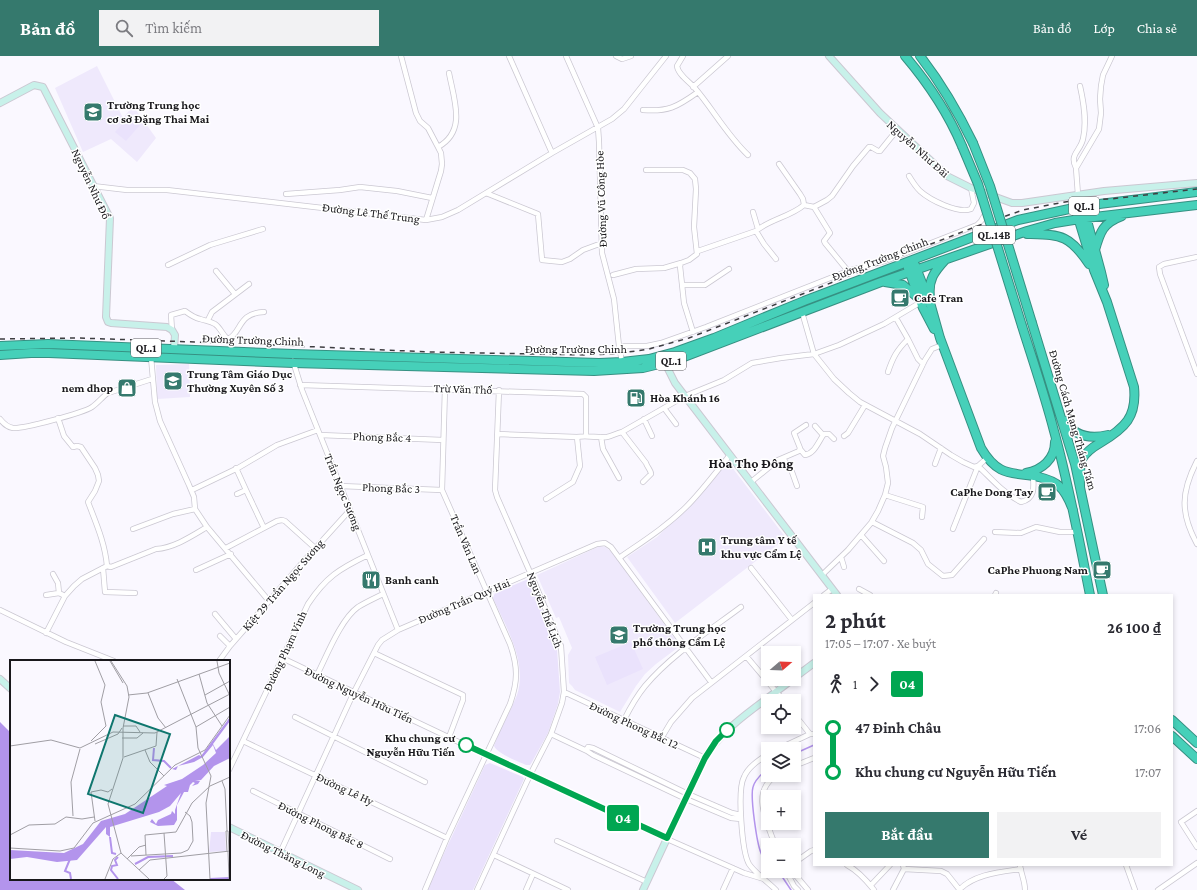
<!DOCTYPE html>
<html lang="vi">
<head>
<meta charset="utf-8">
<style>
  body { margin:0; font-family:"Crimson Pro",serif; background:#f2f2f3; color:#2b2b33; height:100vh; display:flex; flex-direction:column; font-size:15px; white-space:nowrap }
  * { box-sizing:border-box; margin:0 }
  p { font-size:13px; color:#7c7c81 }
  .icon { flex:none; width:22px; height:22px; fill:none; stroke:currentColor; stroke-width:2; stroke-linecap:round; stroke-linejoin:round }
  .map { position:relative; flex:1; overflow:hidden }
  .side { position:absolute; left:813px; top:538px; width:360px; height:272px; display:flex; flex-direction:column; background:#fff; border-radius:0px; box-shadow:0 2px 6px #0003 }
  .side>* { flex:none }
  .badge { padding:0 8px; border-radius:3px; font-size:14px; line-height:26px }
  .needle { width:26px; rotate:71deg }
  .tools { position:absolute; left:761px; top:590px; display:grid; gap:8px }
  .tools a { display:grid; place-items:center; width:40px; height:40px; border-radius:0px; background:#fff; box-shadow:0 2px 6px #0003; font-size:20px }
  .map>.badge { position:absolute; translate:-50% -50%; box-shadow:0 0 0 2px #fff }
  .legs { display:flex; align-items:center; gap:6px; height:44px; padding:0 12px; font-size:13px }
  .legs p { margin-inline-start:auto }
  .head { display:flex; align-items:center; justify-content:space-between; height:68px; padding:0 12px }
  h1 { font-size:22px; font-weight:700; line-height:30px }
  .primary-button { display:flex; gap:8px; margin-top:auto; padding:8px 12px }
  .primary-button a { flex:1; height:46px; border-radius:0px; background:#35796d; color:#fff; font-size:16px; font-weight:700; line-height:46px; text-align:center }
  .primary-button a+a { background:#f2f2f3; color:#2b2b33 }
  ul { padding:0 12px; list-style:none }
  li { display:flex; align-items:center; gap:14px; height:44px; font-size:15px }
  li i { display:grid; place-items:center; width:6px; height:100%; margin:0 5px; background:currentColor }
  li i::after { content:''; width:10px; height:10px; margin:-5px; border:3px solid; border-radius:50%; background:#fff }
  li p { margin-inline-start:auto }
  li:first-child i { background:linear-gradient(#0000 50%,currentColor 0) }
  li:last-child i { background:linear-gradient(currentColor 50%,#0000 0) }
  header { display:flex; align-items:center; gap:24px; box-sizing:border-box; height:56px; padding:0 20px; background:#35796d; color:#fff }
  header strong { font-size:19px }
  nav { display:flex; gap:22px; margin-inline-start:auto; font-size:14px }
  .search { width:280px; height:36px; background:#f2f2f3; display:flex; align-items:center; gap:10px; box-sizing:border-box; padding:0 14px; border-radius:0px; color:#7c7c81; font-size:15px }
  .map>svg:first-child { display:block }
</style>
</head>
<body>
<header>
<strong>Bản đồ</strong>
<div class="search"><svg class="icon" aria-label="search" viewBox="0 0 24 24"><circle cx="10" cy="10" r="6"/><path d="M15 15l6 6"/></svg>Tìm kiếm</div>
<nav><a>Bản đồ</a><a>Lớp</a><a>Chia sẻ</a></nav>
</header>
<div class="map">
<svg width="1197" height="834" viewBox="0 0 1197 834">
  <rect width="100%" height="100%" fill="#faf8ff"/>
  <!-- built -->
  <path fill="#efe9fc" d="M97,10L123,62L133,50L156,82L137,106L111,83L83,96L55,32Z
    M189,308L190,341L157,343L156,309Z
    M728,406L786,482L675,567L627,501L657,481L681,458Z
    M600,490L605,491L612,496L680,590L656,608L645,618L636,630L620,656L575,634L572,630L569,627L568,599L572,592L559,561L556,562L537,519Z"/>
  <!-- green -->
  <path fill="#eae2fc" d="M129,60L140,69L126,85L115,76Z
    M528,523L531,525L557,593L560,636L558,648L548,677L532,706L530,709H526C517,705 498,698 494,690C500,672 510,657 517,639C528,607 506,571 493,542L495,537Z
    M631,586L643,613L607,629L595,601Z
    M490,707L523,721L524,723L473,834H427L485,709Z"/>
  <!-- water -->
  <path fill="#b394ec" d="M0,666L11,677V823H171L185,834H0Z"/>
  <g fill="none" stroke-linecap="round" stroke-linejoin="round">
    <!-- stream -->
    <path stroke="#b394ec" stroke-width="1.5" d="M794,698L814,689
      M768,712C762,718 755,723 753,731C750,741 757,788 761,797C762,801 765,804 768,807
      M777,815L783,822L791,834"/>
    <defs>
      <path id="street" d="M401,0L416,57L420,65L428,72L438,91L441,97L442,108L441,115L426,164
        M509,0L552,97
        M566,0L598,72L599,86L602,197L614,243L619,290L622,306
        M616,0L622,3L631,0
        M683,0L677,10C678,18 688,25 694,31C713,53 726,78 748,99
        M693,31L728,0
        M643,54C668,56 677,51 698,36
        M438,91C467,75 454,44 449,17
        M1076,112C1069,98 1080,96 1083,83C1087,66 1084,48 1080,30
        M646,114H683L690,117L695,123L696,133L694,171L697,198L689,204L681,207L680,210L684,247L693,276
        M909,120C912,125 916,131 920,135C930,144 958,158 971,153L974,147L971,132
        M93,130L127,134H167L193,137L426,164L442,161L458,154L552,97L612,63L624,53L666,0
        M486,137L538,158L542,204L562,206L570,203L583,194L602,187
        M286,138L340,134L360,131L397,135L432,142
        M1078,139L1076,112L1099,73L1101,57L1100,43L1101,30L1103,19L1112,0
        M804,149L814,151L827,144L832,140L853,110L869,91H871L878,95H880L897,74
        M814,151L830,177L824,185L825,187L848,215
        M753,156L758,173
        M756,175L764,188L776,203
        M698,195L756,175C770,163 790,161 804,149L803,143L800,138L779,108
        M1197,201L1164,208L1159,211L1160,218L1197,318
        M168,209L210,189L263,173
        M216,215L235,238
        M613,219L636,213L664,212L681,207
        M683,229H705L729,213
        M802,256L814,298L834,323L849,337L860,346L920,378L951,399L963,406L974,411L978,410
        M208,264L212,256L249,228
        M172,274L171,259L185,255C189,258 195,262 200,263C206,265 210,265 215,268C221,272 222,279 228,283C242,277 237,257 264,256
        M908,283L918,303L923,308
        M619,290H647L661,287L706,271L848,215L888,204L977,169L981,165L984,160
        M151,301L155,346L160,365L189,429L194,441L195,453L207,471L269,545
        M293,305L302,334L398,574
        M888,316C893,301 897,294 908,283L896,262
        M300,329L583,338L586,341V379
        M664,352L676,368
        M58,362L64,380L73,391L77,390L81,391L95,412L98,419L99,425L95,435L88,446C96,467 105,487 107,510
        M0,363C4,368 7,371 13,372C23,373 83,357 92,351C98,347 102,341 108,337L152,323
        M644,363L652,380
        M815,370L823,379
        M622,376L646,407C647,411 651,414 651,418L643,426
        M498,378L577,381C587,379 597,382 607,381C612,380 617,377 622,376L685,340L724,324L752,307L781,302L814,298L839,289L884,268L921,246
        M320,379L443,384
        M844,380L848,377L865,349
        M601,381L603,393L619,422
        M800,393L805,399C815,397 818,386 824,378H829L834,383
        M783,402L792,416L797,430
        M1197,405C1181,436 1180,457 1197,488
        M935,408L941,392
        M978,410C993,424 1003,437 1021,446C1035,443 1034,432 1033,420
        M236,412L246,434L237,438
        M751,426L778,404L799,395L800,392L794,377L806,369
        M340,430L442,434
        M192,434L238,412L277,389L318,374
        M246,434L264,472
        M885,439L923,451L922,461
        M546,443L573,426L580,410L577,381
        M872,466L913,487L921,494L928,508L943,520L952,519L984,483
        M133,473L173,458L195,453
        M953,473L978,410L987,402
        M995,476L1021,477L1036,471L1060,476H1078
        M861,479L884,505
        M226,492L277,465L282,464L285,465L315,492
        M841,501L844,511
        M619,502C642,486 666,471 686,451C702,435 715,417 730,399
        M103,512L105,536L135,537
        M751,512L792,564
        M196,514L231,498
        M53,518L58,527L59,537
        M822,519L848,494L871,467L878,455L885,439L888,427L886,411L883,400L885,392L892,372L925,304L932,293L942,289
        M859,533L870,539
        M46,539L59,537L65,540
        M824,539L832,533
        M995,539L996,537
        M0,554L66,586L114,605
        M215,558L236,583
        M46,577L65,540L74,530L82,523L107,510L111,511L156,493C174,492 192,480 207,471
        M220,580L230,590
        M374,597L463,639V644L449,681
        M746,600L784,645
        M282,602L486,699L667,783L744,817L764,823
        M219,605L230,590L303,506L350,454
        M317,619C327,599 341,563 358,551C366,546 375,542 383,538
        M564,636L705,702
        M794,658L810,678
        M295,661L425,726
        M624,664C630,652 636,641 645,630C671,599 709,575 741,551
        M551,678L587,695
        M662,681L671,666L692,642L814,547
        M243,685L447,782
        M778,693L810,678H814
        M768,698C759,704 748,711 744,721C737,734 742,796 749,808C754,816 769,827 776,834
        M794,710L814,702
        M229,714L308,548C326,521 339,513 368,499
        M253,735L390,803
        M1197,755L1181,766L1197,791
        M741,759L732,757L688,738L593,692L588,691L587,693V695L593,699L686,743L731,762L741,763
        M557,785L647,826
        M775,789C767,766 750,735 777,719
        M280,797L354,636L378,589L382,584L398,574L597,488L605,487L611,491L711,626
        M494,799L568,834
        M794,807L811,795L814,794
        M847,809C858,815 867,825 874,834
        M1020,809C1021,818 1025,825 1025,834
        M1126,809L1135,834
        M904,813L941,815L947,818L959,833
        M786,815L794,830L798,834
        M792,815L808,834
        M871,829L890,809
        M425,834L447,782L510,648C518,625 518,611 510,588L442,434L445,332
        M477,834L530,719L551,678L562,647L564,636L561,590L533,523L497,441L495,434L499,334
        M526,834L533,818
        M723,834L733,812
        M893,834L904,813L903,809
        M959,834C974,818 1000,816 1021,813
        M1158,834L1197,807"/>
      <path id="secondary" d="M829,0L880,57L947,120L971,132L1012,147H1022L1104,135L1197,127
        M0,47L34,29L43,31L110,162L106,261L108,266L111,267L167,271L172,274L175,279L174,293
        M665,307L675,327L837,539
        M794,622L814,607
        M0,623L11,633
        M229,771L358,834
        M643,834L703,705C720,672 764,646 793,623"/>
      <path id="highway" d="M905,0C928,27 948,57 962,90
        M920,0C941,27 958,56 973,87
        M1085,157L1101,216L1104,229
        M1077,158L1094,214L1107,246L1134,331C1137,361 1125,372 1100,387C1093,391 1086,396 1082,403C1079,411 1080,422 1080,431
        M1027,178C1061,179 1069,178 1089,208
        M1095,194C1100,176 1103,167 1122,160
        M915,209L931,250L940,282L981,392C998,421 1011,416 1039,421C1047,423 1054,425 1059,430C1066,436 1070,446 1073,454
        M908,212L923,252L934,273
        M885,226L903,229L917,241
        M930,241C928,224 934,216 945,204
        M1032,267L1075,408L1103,539
        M1022,270C1033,305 1045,340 1054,375C1069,429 1079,484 1090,539
        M0,290L48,288L293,298L599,307L622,306L649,303L675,296L714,282L804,245L1018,164L1083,150L1197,136
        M0,299L31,297H49L293,307L594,315L643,312L676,304L881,226L1027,175L1055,167L1086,162L1197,149
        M1065,365C1075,381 1091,383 1108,379
        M1026,417C1042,414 1055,403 1055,386
        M1172,664L1197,687
        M1172,680L1197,703"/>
    </defs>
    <!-- street casing -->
    <use href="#street" stroke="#cbc8d2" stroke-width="6"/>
    <!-- secondary casing -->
    <use href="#secondary" stroke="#cbc8d2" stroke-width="8"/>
    <!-- highway casing -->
    <use href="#highway" stroke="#369082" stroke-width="10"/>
    <!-- street -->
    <use href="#street" stroke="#fff" stroke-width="4.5"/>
    <!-- secondary -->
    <use href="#secondary" stroke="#c8f1ea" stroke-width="6"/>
    <!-- highway -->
    <use href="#highway" stroke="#46d0b9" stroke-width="8"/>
    <!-- rail -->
    <path stroke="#3e3d41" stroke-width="1.5" stroke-dasharray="5 5" stroke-linecap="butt" d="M0,283L79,282L251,288L430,296L587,299L615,298L649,293L689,282L980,169L1023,154L1054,148L1071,145L1110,143L1197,133"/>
    <defs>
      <path id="highway-bridge" d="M973,87L990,130L1032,267
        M962,90L978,128L1022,270"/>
    </defs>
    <!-- highway-bridge casing -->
    <use href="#highway-bridge" stroke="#369082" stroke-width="10" stroke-linecap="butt"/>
    <!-- highway-bridge -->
    <use href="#highway-bridge" stroke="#46d0b9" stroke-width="8"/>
  </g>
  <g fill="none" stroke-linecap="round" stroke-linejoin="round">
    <defs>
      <path id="line-1" d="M466,689L667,782L705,702L716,685L727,674"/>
    </defs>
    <!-- line-1 casing -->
    <use href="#line-1" stroke="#fff" stroke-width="9"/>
    <!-- line-1 -->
    <use href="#line-1" stroke="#00a651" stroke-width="6"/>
  </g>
  <!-- icons -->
  <defs>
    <symbol id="school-square" viewBox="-11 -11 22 22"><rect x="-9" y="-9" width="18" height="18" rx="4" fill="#35796d" stroke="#fff"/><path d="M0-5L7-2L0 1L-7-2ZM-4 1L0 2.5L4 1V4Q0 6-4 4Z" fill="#fff"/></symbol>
    <symbol id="cafe-square" viewBox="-11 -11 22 22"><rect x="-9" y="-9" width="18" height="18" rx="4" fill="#35796d" stroke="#fff"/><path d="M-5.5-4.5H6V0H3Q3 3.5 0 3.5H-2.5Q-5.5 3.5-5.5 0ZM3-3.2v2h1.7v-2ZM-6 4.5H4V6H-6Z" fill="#fff"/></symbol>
    <symbol id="shop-square" viewBox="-11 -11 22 22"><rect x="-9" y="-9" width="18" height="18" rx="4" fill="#35796d" stroke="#fff"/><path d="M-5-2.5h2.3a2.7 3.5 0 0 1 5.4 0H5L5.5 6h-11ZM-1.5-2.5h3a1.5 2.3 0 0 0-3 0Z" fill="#fff"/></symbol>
    <symbol id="fuel-square" viewBox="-11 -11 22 22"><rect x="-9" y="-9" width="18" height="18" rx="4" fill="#35796d" stroke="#fff"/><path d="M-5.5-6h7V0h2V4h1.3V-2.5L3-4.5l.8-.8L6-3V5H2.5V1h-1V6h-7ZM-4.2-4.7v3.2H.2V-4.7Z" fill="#fff"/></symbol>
    <symbol id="hospital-square" viewBox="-11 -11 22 22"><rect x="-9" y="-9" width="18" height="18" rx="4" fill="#35796d" stroke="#fff"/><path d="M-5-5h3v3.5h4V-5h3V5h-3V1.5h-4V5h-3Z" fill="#fff"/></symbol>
    <symbol id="restaurant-square" viewBox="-11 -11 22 22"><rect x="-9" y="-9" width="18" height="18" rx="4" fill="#35796d" stroke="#fff"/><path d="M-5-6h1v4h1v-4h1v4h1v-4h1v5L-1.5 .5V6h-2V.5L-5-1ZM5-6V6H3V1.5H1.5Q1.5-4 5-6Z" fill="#fff"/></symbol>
  </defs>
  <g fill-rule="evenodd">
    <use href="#school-square" x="82" y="45" width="22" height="22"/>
    <use href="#cafe-square" x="889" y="231" width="22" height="22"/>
    <use href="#school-square" x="162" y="314" width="22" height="22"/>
    <use href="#shop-square" x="116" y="321" width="22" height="22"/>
    <use href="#fuel-square" x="625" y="331" width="22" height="22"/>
    <use href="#cafe-square" x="1036" y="425" width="22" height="22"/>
    <use href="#hospital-square" x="696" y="480" width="22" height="22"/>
    <use href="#cafe-square" x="1091" y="503" width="22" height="22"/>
    <use href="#restaurant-square" x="360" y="513" width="22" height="22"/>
    <use href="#school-square" x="608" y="568" width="22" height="22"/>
  </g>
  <!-- markers -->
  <g fill="#fff" stroke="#00a651" stroke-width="2">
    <circle cx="727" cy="674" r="7"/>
    <circle cx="466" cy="689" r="7"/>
  </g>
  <g text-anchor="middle" stroke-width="3" stroke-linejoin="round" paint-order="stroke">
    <!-- shield labels -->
    <g fill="#fff" stroke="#5e5d60" stroke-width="1">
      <rect x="1069" y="141" width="30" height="18" rx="3"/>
      <rect x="973" y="170" width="42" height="18" rx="3"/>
      <rect x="131" y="283" width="30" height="18" rx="3"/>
      <rect x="656" y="296" width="30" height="18" rx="3"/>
    </g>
    <g font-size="11" font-weight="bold" fill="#19181c">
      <text x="1084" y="154">QL.1</text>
      <text x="994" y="183">QL.14B</text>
      <text x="146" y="296">QL.1</text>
      <text x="671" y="309">QL.1</text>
    </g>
    <!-- poi labels -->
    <g font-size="12" font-weight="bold" fill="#19181c" stroke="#fff" text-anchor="start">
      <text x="107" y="53">Trường Trung học<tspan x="107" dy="14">cơ sở Đặng Thai Mai</tspan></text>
      <text x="914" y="246">Cafe Tran</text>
      <text x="187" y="322">Trung Tâm Giáo Dục<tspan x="187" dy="14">Thường Xuyên Số 3</tspan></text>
      <text x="113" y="336" text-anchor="end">nem dhop</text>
      <text x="650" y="346">Hòa Khánh 16</text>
      <text x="1033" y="440" text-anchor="end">CaPhe Dong Tay</text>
      <text x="721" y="488">Trung tâm Y tế<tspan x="721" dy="14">khu vực Cẩm Lệ</tspan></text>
      <text x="1088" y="518" text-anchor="end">CaPhe Phuong Nam</text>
      <text x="385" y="528">Banh canh</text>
      <text x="633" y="576">Trường Trung học<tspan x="633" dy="14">phổ thông Cẩm Lệ</tspan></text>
    </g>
    <!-- street labels -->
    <g font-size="12" fill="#19181c" stroke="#fff">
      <text transform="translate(918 93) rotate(42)" y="4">Nguyễn Như Đãi</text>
      <text transform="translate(91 128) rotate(65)" y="4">Nguyễn Như Đổ</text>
      <text transform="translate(601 143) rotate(-92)" y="4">Đường Vũ Công Hòe</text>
      <text transform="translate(371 157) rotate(7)" y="4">Đường Lê Thế Trung</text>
      <text transform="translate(880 203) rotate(-21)" y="4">Đường Trường Chinh</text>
      <text transform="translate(253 284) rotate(2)" y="4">Đường Trường Chinh</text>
      <text x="576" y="297">Đường Trường Chinh</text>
      <text transform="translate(463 333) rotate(2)" y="4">Trừ Văn Thố</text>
      <text transform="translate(1073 364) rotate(74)" y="4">Đường Cách Mạng Tháng Tám</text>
      <text transform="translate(382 381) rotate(2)" y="4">Phong Bắc 4</text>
      <text transform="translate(391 432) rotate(2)" y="4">Phong Bắc 3</text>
      <text transform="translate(343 436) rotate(68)" y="4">Trần Ngọc Sương</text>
      <text transform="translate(466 488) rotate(67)" y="4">Trần Văn Lan</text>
      <text transform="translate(283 529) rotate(-49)" y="4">Kiệt 29 Trần Ngọc Sương</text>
      <text transform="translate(464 545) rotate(-23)" y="4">Đường Trần Quý Hai</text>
      <text transform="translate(545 554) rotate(69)" y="4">Nguyễn Thế Lịch</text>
      <text transform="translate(285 595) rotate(-65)" y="4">Đường Phạm Vinh</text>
      <text transform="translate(359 639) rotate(25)" y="4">Đường Nguyễn Hữu Tiến</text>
      <text transform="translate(634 669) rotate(25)" y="4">Đường Phong Bắc 12</text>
      <text transform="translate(345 733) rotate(25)" y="4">Đường Lê Hy</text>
      <text transform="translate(321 769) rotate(26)" y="4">Đường Phong Bắc 8</text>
      <text transform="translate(283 798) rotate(26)" y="4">Đường Thăng Long</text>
    </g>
    <!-- stop labels -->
    <g font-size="12" font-weight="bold" fill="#19181c" stroke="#fff" text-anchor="end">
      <text x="455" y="686">Khu chung cư<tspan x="455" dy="14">Nguyễn Hữu Tiến</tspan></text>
    </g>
    <!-- quarter labels -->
    <g font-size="14" font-weight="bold" fill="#19181c" stroke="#fff">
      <text x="751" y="412">Hòa Thọ Đông</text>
    </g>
  </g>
  <!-- overview -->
  <g transform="translate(10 604)">
    <rect width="220" height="220" fill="#faf8ff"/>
    <path d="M201,172H215L216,191L199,192Z" fill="#eae2fc"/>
    <path d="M220,57V61L203,84L206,90L220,76V98L204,106L191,120L185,121H190L188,124L182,126L185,123L183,122L180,125L178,132H174L167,145V160L164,165L148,166L140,162L142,159L146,164L148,160L161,154L162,151L165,154V150L171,133L160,146L149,152L100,167V177L96,174V167L67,200L47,202L17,197L0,199V190L54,193L73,184L91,161L115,154L157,126L154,125L172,119L193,105L206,93L203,85L193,97L184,102L168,106L166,110L162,109L168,106L189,95L191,96Z" fill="#b394ec"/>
    <path fill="none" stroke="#b394ec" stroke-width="2" d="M144,88L143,100L154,101L161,108M100,177L102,193L106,194M108,197L105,200L107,205L102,206L101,210L108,219M60,199L55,211L60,213L61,219M125,204L138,197L163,196M200,219L220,218"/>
    <path fill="none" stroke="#a09ea4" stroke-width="1" d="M100,1L113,23M101,1L117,26L119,37L113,68V98L98,144L111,193L139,219M207,1L209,13L220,36M189,14L197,43L212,66M167,19L186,67L188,88L201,116L196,143L200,219M138,33L148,58L156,68M118,35L137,33L220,3M195,35L220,21M113,66H126L130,72M186,67L220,47M112,78H127L133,73M81,81L96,66L91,42L95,25L85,1M85,84L108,74L112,68M0,86L41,80L70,88L103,72L145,73L220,34M135,90L140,102L154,116M114,97L146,86L147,72M212,121L215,129L217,171M63,156L61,122L70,89M85,161L81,132L91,130L98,132L102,129M0,175L19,165L45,164L56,157L72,159L84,157M0,188L50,191L64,188L83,163L125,144L165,105L195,90L220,55M218,191L219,219M217,192L216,171H218L219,191M136,195L135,175L166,172L182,143L200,126L220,117M121,196L171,193L178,190L183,181L182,162L180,156L175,152M117,199L129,187L136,185M129,210L140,200L220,191M95,219L103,199L111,193M154,219L157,216L154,173"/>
    <path fill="#0f766e" fill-opacity="0.15" stroke="#0f766e" stroke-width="2" d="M105,55L160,74L133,153L78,134Z"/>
    <rect width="220" height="220" fill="none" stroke="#19181c" stroke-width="2"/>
  </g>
</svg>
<div class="tools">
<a><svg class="needle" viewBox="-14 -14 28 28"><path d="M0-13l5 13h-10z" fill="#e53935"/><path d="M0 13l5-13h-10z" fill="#7c7c81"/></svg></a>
<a><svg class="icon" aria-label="locate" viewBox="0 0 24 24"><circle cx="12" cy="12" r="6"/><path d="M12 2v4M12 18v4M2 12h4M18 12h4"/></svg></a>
<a><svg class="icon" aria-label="layers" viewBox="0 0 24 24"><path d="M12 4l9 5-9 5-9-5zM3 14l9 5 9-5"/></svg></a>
<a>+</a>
<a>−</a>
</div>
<b class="badge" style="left:623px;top:762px;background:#00a651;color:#fff">04</b>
<section class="side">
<div class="head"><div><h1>2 phút</h1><p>17:05 – 17:07 · Xe buýt</p></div><b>26 100 ₫</b></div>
<div class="legs"><svg class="icon" aria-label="walk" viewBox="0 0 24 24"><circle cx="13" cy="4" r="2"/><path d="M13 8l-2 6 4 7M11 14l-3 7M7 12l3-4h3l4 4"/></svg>1<svg class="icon" aria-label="forward" viewBox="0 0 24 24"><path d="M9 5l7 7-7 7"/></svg><b class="badge" style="background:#00a651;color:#fff">04</b></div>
<ul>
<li><i style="color:#00a651"></i><b>47 Đinh Châu</b><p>17:06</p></li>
<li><i style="color:#00a651"></i><b>Khu chung cư Nguyễn Hữu Tiến</b><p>17:07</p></li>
</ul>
<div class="primary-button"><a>Bắt đầu</a><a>Vé</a></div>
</section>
</div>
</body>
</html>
